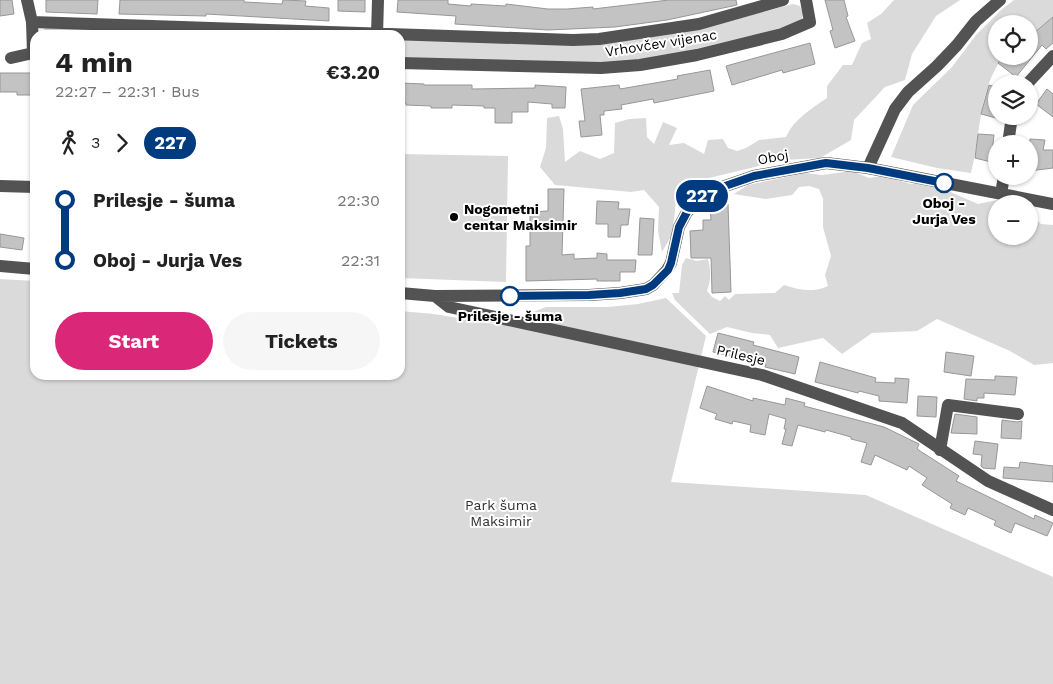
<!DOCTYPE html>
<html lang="en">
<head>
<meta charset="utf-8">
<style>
  body { margin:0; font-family:"Work Sans",sans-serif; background:#f6f6f6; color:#222; height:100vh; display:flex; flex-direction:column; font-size:19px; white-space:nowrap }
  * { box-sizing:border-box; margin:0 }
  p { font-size:16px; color:#767676 }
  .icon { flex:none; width:28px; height:28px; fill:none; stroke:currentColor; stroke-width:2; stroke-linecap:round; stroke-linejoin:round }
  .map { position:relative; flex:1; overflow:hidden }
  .sheet { position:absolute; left:30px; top:30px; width:375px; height:350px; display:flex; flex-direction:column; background:#fff; border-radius:15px; box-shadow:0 1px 4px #0004 }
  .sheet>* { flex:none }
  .badge { padding:0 10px; border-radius:16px; font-size:18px; line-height:32px }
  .buttons { position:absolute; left:988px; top:15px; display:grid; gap:10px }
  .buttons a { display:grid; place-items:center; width:50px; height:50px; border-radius:50%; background:#fff; box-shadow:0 1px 4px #0004; font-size:25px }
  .map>.badge { position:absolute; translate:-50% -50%; box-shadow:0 0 0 2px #fff }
  .legs { display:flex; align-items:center; gap:8px; height:55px; padding:0 25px; font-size:16px }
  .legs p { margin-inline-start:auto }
  .overview { display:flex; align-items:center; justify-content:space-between; height:85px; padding:0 25px }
  h1 { font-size:28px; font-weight:700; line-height:38px }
  .cta { display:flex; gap:10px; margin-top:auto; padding:10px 25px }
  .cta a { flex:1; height:58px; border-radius:30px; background:#db2777; color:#fff; font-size:20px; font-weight:700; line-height:58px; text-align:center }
  .cta a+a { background:#f6f6f6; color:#222 }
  ul { padding:0 25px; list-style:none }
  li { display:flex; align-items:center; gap:18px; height:60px; font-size:19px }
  li i { display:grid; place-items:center; width:8px; height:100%; margin:0 6px; background:currentColor }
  li i::after { content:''; width:12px; height:12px; margin:-6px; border:4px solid; border-radius:50%; background:#fff }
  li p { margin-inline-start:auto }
  li:first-child i { background:linear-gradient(#0000 50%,currentColor 0) }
  li:last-child i { background:linear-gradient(currentColor 50%,#0000 0) }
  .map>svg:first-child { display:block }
</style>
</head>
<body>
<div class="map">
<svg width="1053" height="684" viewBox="0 0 1053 684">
  <rect width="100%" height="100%" fill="#fff"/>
  <!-- green -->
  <path fill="#dadada" d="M894,0H960L936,16L912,54L905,80L885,87L854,120L851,140L820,158L784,160L709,178L690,185L676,201L672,235L662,252L658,231L659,207L644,190L631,192L555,185L540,167L546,148L547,118L559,116L563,129L565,162L580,151L600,159L614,153L615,123L629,119L646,118L647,137L654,144L663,122L677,128L669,145L684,143L704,154L708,140L723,139L728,148L737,151L746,148L759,140L786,137C794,119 811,109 827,98V86L843,65H852L862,43L871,39L867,23L881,14Z
    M1014,0H1053V17L1033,33L1029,35V24H996V56H1004C978,88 981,135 971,173L937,168L891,157L913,105L952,67L976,35L1001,10Z
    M793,4L800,6L803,14L801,22L798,24L667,56L606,64L400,59V38L571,43L704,28Z
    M45,28L294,35H41Z
    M400,154L508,156L506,282L400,278Z
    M852,171L869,178L883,176L911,184L923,180L978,204L997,200L1016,204H996V236H1029V213L1041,224L1053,225V363L1034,365L1010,351L937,319L917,331L872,333L842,354L823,338L778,348L770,335L752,333L727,327L710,334L675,300L672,293H679L682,265L686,258L697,261L708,259C711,270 711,281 707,291L712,297L720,301L725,296L729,300L735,294L775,293L784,285C800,290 812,293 828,286L825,275L831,256L823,227V199L819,189L809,186L799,187L792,195L766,199L734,194L748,185L805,173L822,175Z
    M0,279L35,281V375H400V311L434,314L500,325L546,307H608L638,304L666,298L706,336L671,482L866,495L1053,577V684H0Z"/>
  <!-- building -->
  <path fill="#c3c3c3" stroke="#979797" d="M0,0H12L14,14L0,16Z
    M46,0H98L97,14L46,12Z
    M120,0H244V2L282,4L283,0L306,1L305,6L329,8V21L206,14V16L119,14Z
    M338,0H365V12L338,11Z
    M398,0H448V4L471,6V4L506,6V4L548,9H567L593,7V9L669,0H736L737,5L667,20L615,27L548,30L455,24L456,16L397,12Z
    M825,0H844L848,16L846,17L855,41L835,48L830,31L833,30Z
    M1053,17V43L1046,49L1042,45L1016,77L998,63L1004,56H1029V37Z
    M810,43L815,64L783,73L782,70L732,85L726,66Z
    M710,70L714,91L654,103L653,99L621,105L622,109L604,111V115H600L602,135L581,137L579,121H585L581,89L619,85L620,89L678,79L677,76Z
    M0,73H35V90H33V95H17V92H0Z
    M400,83L424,84V85H472V89L535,88V85L566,87L565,108H552V104L528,102V112H512V123H495V108H484V106L452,105V108H431V106L406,105V103H400Z
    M989,85L996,87V118L981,114Z
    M1047,89L1053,94V117L1036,104Z
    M978,134L994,135L991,162L975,158Z
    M1030,139L1045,140L1043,150H1053V168L1029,171Z
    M548,189H564L562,255L574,254V259L597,258V253L607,254V260H636L635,272H620V281H597V279L526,281V246H530V212L548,211Z
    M597,201L619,202L618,209H630L628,225H621L620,237H608V224H596Z
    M728,204L731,292L712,293L711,258H691L690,231L703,230V220H711L710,205Z
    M640,218L654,219L652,255H638Z
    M0,234L24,238L22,250L0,247Z
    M718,333L754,342L753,345L799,357L795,374L765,367L766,364L713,352Z
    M946,352L974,356L971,376L944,372Z
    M820,362L876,378L875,382L895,383V378L909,379L907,403L879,401V396L859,391L858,393L815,382Z
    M995,376L1017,377L1015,395L984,393V398H977V401L964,399L966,379L995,380Z
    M707,386L753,401V398L785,405L786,398L805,403L804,406L884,427L919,444L917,449L959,476L956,481L1034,519L1035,515L1053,523L1047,536L1015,523L1011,533L994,525L996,521L968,508L965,515L950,508L952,504L922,485L927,478L909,466L907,470L875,455L871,465L861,462L867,443L851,439V437L826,430L825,432L798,425L792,446L782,444L786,429H784L786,419L769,414L765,435L750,432L751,425L733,421L732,424L715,419L717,414L700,408Z
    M918,396L937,397L936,417L917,416Z
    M955,414L977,417V434L951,433Z
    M1002,420L1017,422L1022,421L1021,439L1001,438Z
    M975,441L998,444L995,469L983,468L981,466L982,455L973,454Z
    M1020,462L1053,466V482L1003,478L1004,467L1019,468Z"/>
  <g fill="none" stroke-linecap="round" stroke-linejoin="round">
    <!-- minor -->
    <path stroke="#535353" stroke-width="12" d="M27,0L32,22L33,53H35
      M32,22L573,40L599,39L699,24L783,0
      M377,35L378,0
      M11,58L33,53
      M400,63L601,68L640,65L697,55L782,34L810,22L806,0
      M1027,84L1053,56
      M1008,144L1012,116
      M868,168L895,109L908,92L937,66L957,45L976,21L1000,0
      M0,186L35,187
      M1001,194L1004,176
      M0,266L35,269
      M400,293L435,296L589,295L620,293L646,289L653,285L667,270L671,263L679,227L687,212L705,193L754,176L826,163L868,168L1053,204
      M435,296L449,307L762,375L902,423L988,481L1053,510
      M940,450L948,405L1018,414"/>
  </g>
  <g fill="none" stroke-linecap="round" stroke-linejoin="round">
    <defs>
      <path id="line-1" d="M510,296L589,295L620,293L646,289L653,285L668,270L671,263L679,227L687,212L705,193L754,176L826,163L868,168L944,183"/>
    </defs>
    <!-- line-1 casing -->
    <use href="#line-1" stroke="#fff" stroke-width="11"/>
    <!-- line-1 -->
    <use href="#line-1" stroke="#003b80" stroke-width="8"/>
  </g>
  <!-- markers -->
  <g fill="#fff" stroke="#003b80" stroke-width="2.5">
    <circle cx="944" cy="183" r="9"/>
    <circle cx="510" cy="296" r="9"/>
  </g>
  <circle fill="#000" stroke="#fff" stroke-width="2" cx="454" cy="217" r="5"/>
  <g text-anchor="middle" stroke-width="4" stroke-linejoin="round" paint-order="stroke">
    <!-- street labels -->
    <g font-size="14" fill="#000" stroke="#fff">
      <text transform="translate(661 43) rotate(-9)" y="5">Vrhovčev vijenac</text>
      <text transform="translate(773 157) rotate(-10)" y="5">Oboj</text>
      <text transform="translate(741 355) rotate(13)" y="5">Prilesje</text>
    </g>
    <!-- stop labels -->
    <g font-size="14" font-weight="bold" fill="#000" stroke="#fff">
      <text x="944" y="208">Oboj -<tspan x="944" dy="16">Jurja Ves</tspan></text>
      <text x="510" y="321">Prilesje - šuma</text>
    </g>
    <!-- poi labels -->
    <g font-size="14" font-weight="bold" fill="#000" stroke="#fff" text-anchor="start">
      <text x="464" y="214">Nogometni<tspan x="464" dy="16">centar Maksimir</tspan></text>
    </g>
    <!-- park labels -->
    <g font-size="14" fill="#313131" stroke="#fff">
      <text x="501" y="510">Park šuma<tspan x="501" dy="16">Maksimir</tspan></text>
    </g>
  </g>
</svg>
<div class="buttons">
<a><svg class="icon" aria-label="locate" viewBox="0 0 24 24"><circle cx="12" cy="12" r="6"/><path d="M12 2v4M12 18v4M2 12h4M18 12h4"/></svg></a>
<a><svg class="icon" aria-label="layers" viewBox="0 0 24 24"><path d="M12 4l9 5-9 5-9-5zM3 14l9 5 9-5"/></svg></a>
<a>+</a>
<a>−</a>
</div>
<b class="badge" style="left:702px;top:196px;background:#003b80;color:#fff">227</b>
<section class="sheet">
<div class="overview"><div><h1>4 min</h1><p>22:27 – 22:31 · Bus</p></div><b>€3.20</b></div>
<div class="legs"><svg class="icon" aria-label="walk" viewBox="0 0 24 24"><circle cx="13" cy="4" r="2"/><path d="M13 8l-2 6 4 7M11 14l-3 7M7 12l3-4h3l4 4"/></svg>3<svg class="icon" aria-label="forward" viewBox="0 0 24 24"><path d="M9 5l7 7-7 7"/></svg><b class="badge" style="background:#003b80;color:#fff">227</b></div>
<ul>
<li><i style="color:#003b80"></i><b>Prilesje - šuma</b><p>22:30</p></li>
<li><i style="color:#003b80"></i><b>Oboj - Jurja Ves</b><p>22:31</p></li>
</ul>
<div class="cta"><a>Start</a><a>Tickets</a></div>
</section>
</div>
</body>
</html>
